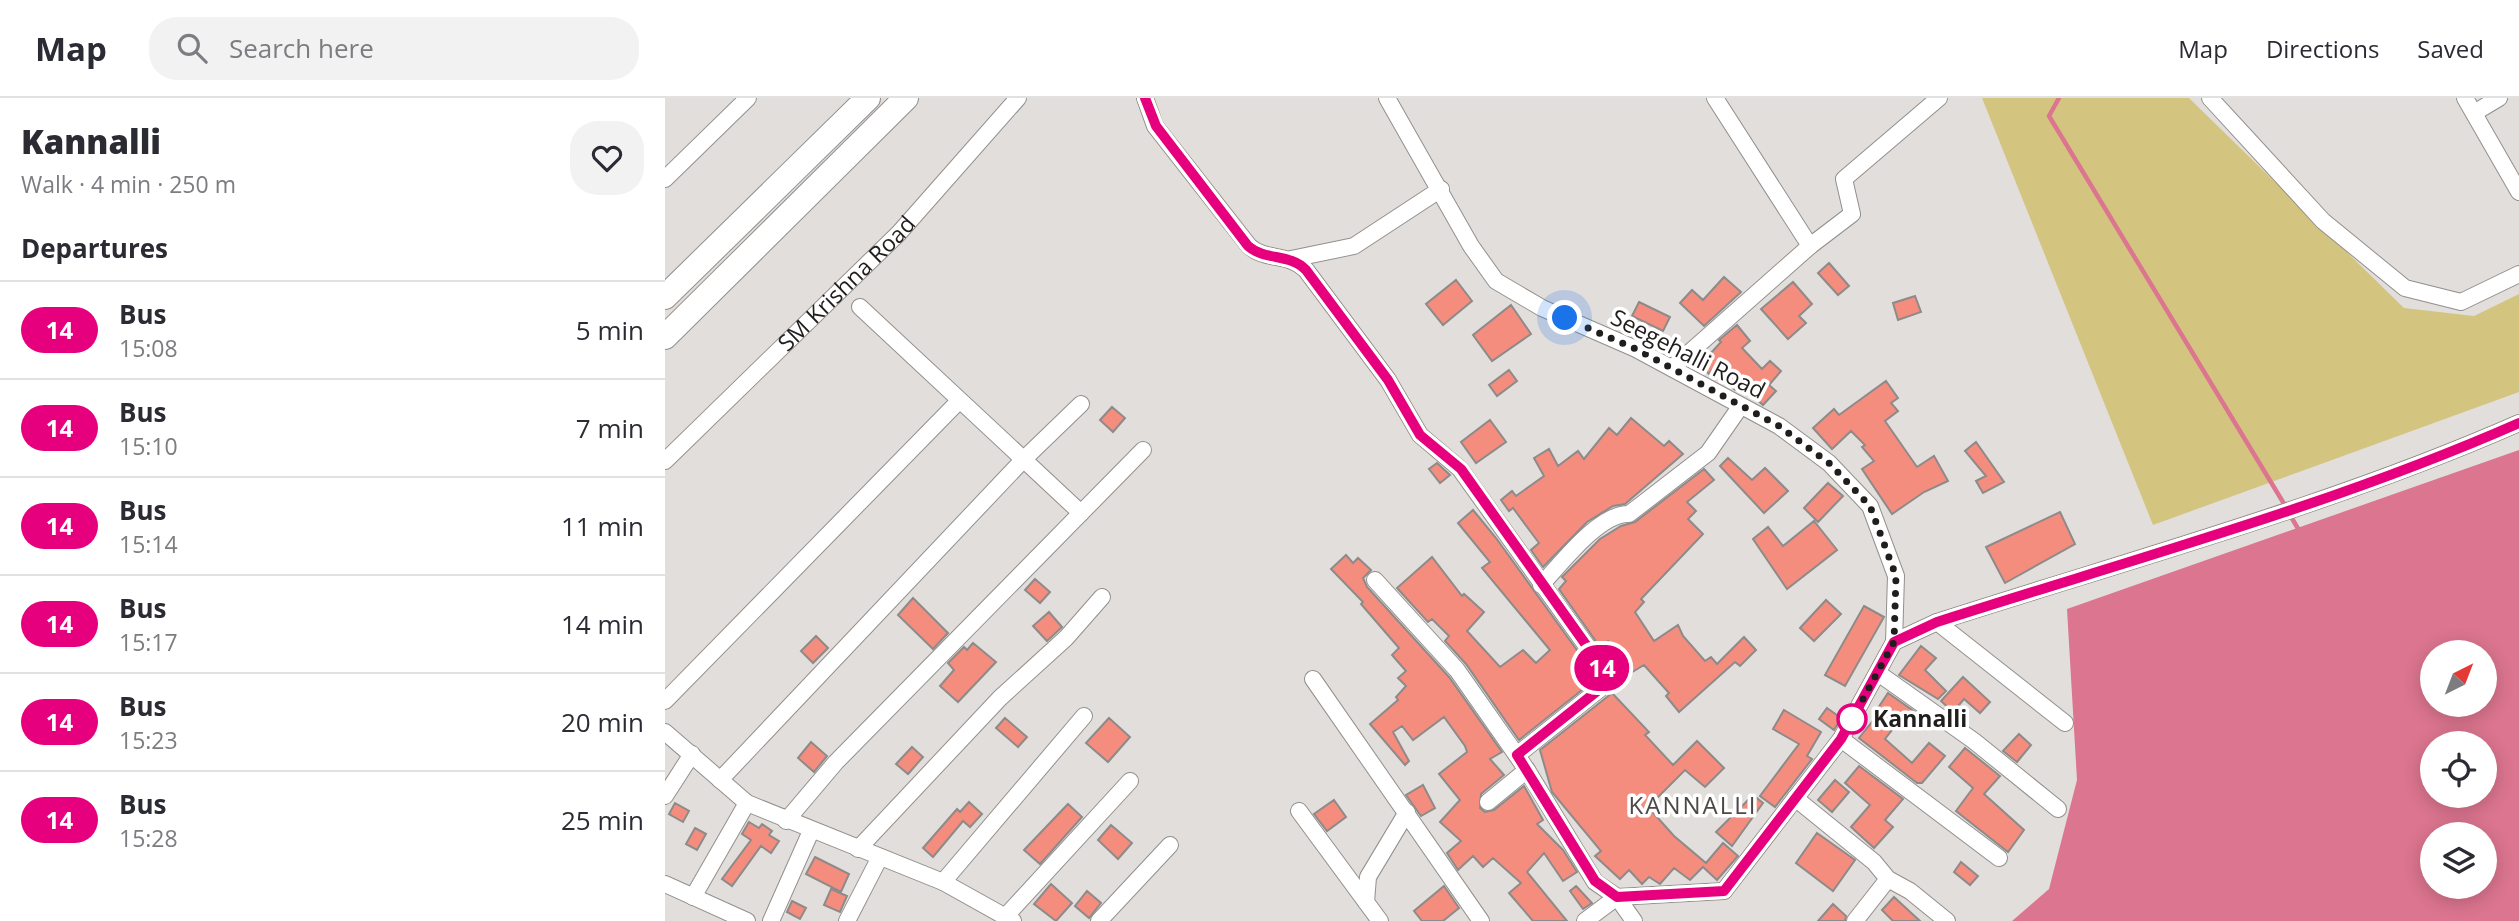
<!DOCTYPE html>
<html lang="en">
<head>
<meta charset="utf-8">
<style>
  body { margin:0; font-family:"Open Sans",sans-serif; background:#f2f2f3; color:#2b2b33; height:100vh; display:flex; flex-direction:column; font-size:26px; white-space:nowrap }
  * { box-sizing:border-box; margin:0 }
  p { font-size:23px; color:#7c7c81 }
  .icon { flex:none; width:38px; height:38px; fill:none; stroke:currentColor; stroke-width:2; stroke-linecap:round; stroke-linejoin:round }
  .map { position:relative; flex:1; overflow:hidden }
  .drawer { display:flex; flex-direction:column; background:#fff; width:665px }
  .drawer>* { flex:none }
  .badge { padding:0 14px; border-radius:23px; font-size:24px; line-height:46px }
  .needle { width:46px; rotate:42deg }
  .fabs { position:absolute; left:1755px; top:542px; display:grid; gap:14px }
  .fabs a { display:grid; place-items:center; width:77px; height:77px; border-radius:50%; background:#fff; box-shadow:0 4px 18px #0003; font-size:35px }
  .you { position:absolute; width:35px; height:35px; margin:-18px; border:5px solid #fff; border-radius:50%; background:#1a73e8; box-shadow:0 0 0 10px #1a73e833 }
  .map>.badge { position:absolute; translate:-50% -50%; box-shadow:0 0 0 4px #fff }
  h2 { padding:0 21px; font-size:26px; line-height:63px }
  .round { display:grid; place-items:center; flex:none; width:74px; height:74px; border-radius:28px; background:#f2f2f3 }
  .headline { display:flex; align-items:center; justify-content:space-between; height:119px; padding:0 21px }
  h1 { font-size:33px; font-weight:800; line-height:52px }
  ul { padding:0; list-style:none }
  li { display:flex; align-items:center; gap:21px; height:98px; padding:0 21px; border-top:2px solid #e1e1e2 }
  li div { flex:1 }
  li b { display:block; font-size:26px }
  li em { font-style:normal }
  li .badge { min-width:77px; font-weight:700; text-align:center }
  header { display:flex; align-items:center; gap:42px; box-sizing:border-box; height:98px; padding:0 35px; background:#fff; border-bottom:2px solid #e1e1e2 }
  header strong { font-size:33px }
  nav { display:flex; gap:38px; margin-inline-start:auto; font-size:24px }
  .search { width:490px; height:63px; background:#f2f2f3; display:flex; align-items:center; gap:18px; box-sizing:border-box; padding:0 24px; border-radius:28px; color:#7c7c81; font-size:26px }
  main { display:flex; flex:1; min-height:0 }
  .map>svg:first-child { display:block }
</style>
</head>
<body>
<header>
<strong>Map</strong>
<div class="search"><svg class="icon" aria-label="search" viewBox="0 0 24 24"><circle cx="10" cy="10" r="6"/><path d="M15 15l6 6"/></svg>Search here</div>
<nav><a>Map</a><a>Directions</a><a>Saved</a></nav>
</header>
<main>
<section class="drawer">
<div class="headline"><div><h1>Kannalli</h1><p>Walk · 4 min · 250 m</p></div><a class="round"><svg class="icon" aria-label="heart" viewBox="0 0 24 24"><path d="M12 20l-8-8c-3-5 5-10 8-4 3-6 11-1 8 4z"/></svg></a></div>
<h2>Departures</h2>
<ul>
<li><span class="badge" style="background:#e6007e;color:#fff">14</span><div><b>Bus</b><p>15:08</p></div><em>5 min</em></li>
<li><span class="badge" style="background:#e6007e;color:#fff">14</span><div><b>Bus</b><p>15:10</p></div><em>7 min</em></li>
<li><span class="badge" style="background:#e6007e;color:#fff">14</span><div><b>Bus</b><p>15:14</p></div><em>11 min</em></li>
<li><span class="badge" style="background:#e6007e;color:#fff">14</span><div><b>Bus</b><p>15:17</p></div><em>14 min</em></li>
<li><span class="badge" style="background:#e6007e;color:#fff">14</span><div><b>Bus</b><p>15:23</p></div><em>20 min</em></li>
<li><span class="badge" style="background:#e6007e;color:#fff">14</span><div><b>Bus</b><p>15:28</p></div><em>25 min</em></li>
</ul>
</section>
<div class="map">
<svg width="1854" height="823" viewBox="0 0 1854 823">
  <rect width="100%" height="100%" fill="#e2dedc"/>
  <!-- green -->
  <path fill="#d3c57f" d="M1317,0H1524L1739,210L1809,218L1854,196V294L1488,427Z"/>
  <!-- water -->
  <path fill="#dc758f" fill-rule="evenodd" d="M1854,352V823H1347L1384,791L1412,682L1402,511ZM1768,555H1820V607H1768ZM1768,646H1820V698H1768ZM1768,737H1820V789H1768Z"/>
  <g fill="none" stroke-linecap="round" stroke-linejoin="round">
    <!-- stream -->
    <path stroke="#dc758f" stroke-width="4.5" d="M1394,0L1384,18L1621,409
      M1625,417L1635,434"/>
  </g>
  <!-- building -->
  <path fill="#f58d7f" stroke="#8e8a89" stroke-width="2" d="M1164,165L1184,188L1173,197L1153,175Z
    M1059,179L1076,194L1039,228L1015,205L1027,192L1038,202Z
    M791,182L807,203L778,227L761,206Z
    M1128,184L1147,206L1134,218L1141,225L1123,241L1096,211Z
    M1250,198L1256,214L1233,222L1228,205Z
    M974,204L1005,219L998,233L967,218Z
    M846,207L866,236L827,263L808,237Z
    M1072,227L1085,243L1077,250L1097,271L1105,263L1116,273L1104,287L1111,293L1098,307L1075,287L1070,292L1047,272L1044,276L1035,267L1056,244L1054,242Z
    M844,272L852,283L832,298L824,287Z
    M1221,283L1233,300L1226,305L1233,313L1220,323L1252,369L1269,358L1283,383L1259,394L1227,416L1197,371L1209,363L1197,349L1200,347L1186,333L1167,351L1148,330L1169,311L1174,317Z
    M447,309L460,320L448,334L435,322Z
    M966,320L999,348L1004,343L1018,356L960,406L948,408L922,424L878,469L866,452L874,445L848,410L844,413L836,402L847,393L851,398L879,378L869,360L884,351L893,368L913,353L919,361L944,330L952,337Z
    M825,322L841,344L811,365L796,344Z
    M1311,344L1339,384L1318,395L1311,383L1321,378L1300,353Z
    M1063,360L1087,382L1100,370L1123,393L1099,415L1055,368Z
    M772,365L785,377L775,385L764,371Z
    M1039,371L1049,382L1022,404L1031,413L1023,421L1038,436L976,501L979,504L970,514L989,543L1013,527L1018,538L1040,563L1046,559L1052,566L1079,539L1091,552L1075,568L1070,564L1014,614L1001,598L1004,595L979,567L964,576L943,543L935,549L894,491L901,483L897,479L935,441L956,428L970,424Z
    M1163,385L1178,398L1153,424L1139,410Z
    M808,412L831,440L932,580L854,642L801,566L780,543L784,538L767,521L763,524L732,490L767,459L797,498L799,496L819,514L802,533L835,569L858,552L871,565L885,552L817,470L825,464L793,425Z
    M1395,414L1410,446L1340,485L1321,449Z
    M1149,423L1172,452L1122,491L1088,441L1103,429L1118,448Z
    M681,457L688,465L693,460L706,472L698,480L702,489L784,579L837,654L825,661L839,677L816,696L815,710L820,714L829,712L859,688L878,722L872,726L898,752L912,774L898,783L879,755L862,774L902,823H868L844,795L856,785L828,760L818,769L808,758L793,772L782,755L796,743L775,724L795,702L774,676L802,654L800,648L779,619L748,642L737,628L728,634L744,663L740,667L705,626L733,602L731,599L741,588L733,580L741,573L727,557L734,550L696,506L698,504L666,471Z
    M370,481L385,494L375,505L360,492Z
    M248,500L283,535L268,551L233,517Z
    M1161,502L1176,516L1149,543L1135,530Z
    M1199,508L1219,519L1180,588L1160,577Z
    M384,514L397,529L382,543L368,528Z
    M151,538L163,550L148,565L136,553Z
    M308,545L331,564L293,604L275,588L289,572L283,565L299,549L302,552Z
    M1256,548L1271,560L1260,572L1281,593L1273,601L1234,577Z
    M1298,579L1325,604L1315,615L1299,601L1288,614L1276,603Z
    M947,595L984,634L980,637L1008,667L1032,643L1059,670L1040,689L1020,672L983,709L1009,738L1041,765L1058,745L1073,758L1052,782L1038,769L1025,782L1009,770L995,786L984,779L977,786L964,772L955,781L930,758L936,753L887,694L875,652Z
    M1223,595L1250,614L1244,621L1239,617L1220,641L1247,665L1264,645L1280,658L1257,685H1252L1194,640L1214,615L1211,613Z
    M1162,610L1176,620L1169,632L1154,621Z
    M1119,612L1156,634L1142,658L1147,661L1110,709L1095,698L1134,646L1108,631Z
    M340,620L362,639L353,649L331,630Z
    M444,620L465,639L443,664L421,645Z
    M1354,636L1366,647L1352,664L1338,653Z
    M146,644L162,658L149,674L133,660Z
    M247,649L258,659L243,676L231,666Z
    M1300,650L1335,678L1319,696L1359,732L1343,754L1291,713L1308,690L1284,669Z
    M1194,668L1238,701L1220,722L1228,729L1209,750L1186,729L1205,707L1180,685Z
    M1170,682L1184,694L1167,714L1153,702Z
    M758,687L770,710L756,718L741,697Z
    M1088,697L1098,705L1067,748L1051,734Z
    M669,702L681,719L662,733L649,716Z
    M304,704L317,716L305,729L298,723L268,759L258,750L292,711L295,714Z
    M10,705L24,713L18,724L4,716Z
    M403,706L417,719L375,766L359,752Z
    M84,724L94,730L97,726L107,733L104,737L114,743L106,755L96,748L67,788L57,781L86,742L77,736Z
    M446,727L467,745L453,761L433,742Z
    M30,730L41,736L32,752L21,746Z
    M1152,735L1190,762L1168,793L1131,765Z
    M150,759L184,776L176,794L141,776Z
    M1296,764L1313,778L1305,787L1289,774Z
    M386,786L407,805L391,823L369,806Z
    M779,788L794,810L778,823H757L749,813Z
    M911,788L927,805L918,811L905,793Z
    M166,791L182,798L175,814L159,807Z
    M422,793L436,805L424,820L410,808Z
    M1229,799L1255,823H1228L1217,812Z
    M127,803L141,810L135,821L122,814Z
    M1168,806L1181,818L1180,823H1153Z"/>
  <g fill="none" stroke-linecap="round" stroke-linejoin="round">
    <defs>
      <g id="minor">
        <path d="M480,0L490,28L584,148C600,163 625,155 641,172L723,282L755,337L795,371L946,582L852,657"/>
        <path d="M722,0L806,148L831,183L877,210L971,251L1114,328L1164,365L1205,408L1231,478L1229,544"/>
        <path d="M1050,0L1145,148"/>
        <path d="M1545,0L1658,123L1740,190L1796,204L1854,176"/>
        <path d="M1800,0L1854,94"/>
        <path d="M1809,15L1834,0"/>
        <path d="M0,81L83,0"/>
        <path d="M626,161L689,148L776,91"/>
        <path d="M195,209L416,415"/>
        <path d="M1007,270L1145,148L1187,116L1179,81L1274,0"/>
        <path id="s1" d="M0,363L234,135L353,0"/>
        <path d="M710,482L792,572L862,672L930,784L952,799L969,823"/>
        <path d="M876,487C896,466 934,415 964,416L1043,355L1075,309"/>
        <path d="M1272,524L1400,625"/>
        <path d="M1213,575L1309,643L1393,711"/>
        <path d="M648,581L816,823"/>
        <path d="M0,603L294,303"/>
        <path d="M0,634L82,705L278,784L348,823"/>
        <path d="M1176,641L1334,760"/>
        <path d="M55,682L358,362L416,306"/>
        <path d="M0,698L27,656"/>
        <path d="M1130,700L1209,764L1223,781L1245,793L1282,823"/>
        <path d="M823,704L862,672"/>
        <path d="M634,713L715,823"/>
        <path d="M121,723L171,664L478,352"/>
        <path d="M193,751L335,600L401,540L437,499"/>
        <path d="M278,784L419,618"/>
        <path d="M0,786L82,823"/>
        <path d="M28,799L82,705"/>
        <path d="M701,804L703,779L742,714"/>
        <path d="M340,819L465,683"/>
        <path d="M106,823L146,733"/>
        <path d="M182,823L215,759"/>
        <path d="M434,823L505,747"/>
        <path d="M920,823L952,799L1059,793L1176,641L1229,544L1272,524C1464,462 1670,406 1854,325"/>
        <path d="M1190,823L1223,781"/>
      </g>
      <path id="highway" d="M0,199L203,0
        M0,239L241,0"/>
    </defs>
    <!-- minor casing -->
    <use href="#minor" stroke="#938f8c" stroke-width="18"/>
    <!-- highway casing -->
    <use href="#highway" stroke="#938f8c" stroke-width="26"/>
    <!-- minor -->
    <use href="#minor" stroke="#fff" stroke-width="16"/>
    <!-- highway -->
    <use href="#highway" stroke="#fff" stroke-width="24"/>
  </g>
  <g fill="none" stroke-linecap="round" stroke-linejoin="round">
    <defs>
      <path id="line" d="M480,0L491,28L583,148C600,163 625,155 641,172L723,282L755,337L796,371L946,582L852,657L930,783L952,799L1059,793L1176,641L1229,544L1272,524C1465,462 1668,407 1854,325"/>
    </defs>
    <!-- line casing -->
    <use href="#line" stroke="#fff" stroke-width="16"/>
    <!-- line -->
    <use href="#line" stroke="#e6007e" stroke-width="10"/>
    <!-- walk -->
    <path stroke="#201e1d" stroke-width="7" stroke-dasharray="0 12.6" d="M900,220L971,251L1114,328L1164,365L1205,408L1231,478L1229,544L1187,621"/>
  </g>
  <!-- markers -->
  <circle fill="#fff" stroke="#e6007e" stroke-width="3.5" cx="1187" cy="621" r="14"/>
  <g text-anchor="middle" stroke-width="7" stroke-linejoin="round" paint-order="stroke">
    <!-- street labels -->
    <g font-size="23" fill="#201e1d" stroke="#fff">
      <text dy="8" stroke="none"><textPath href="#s1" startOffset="254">SM Krishna Road</textPath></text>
      <text transform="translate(1023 256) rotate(27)" y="8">Seegehalli Road</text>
    </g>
    <!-- stop labels -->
    <g font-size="23" font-weight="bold" fill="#201e1d" stroke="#fff" text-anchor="start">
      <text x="1208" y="629">Kannalli</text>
    </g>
    <!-- neighbourhood labels -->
    <g font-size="24" letter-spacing="2" fill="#4b4846" stroke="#fff">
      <text x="1028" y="716">KANNALLI</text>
    </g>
  </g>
</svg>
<div class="fabs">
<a><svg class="needle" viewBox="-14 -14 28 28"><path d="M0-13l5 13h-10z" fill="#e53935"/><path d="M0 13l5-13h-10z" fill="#7c7c81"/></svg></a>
<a><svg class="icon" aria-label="locate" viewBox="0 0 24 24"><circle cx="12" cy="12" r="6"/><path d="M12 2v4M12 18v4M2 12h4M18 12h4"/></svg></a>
<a><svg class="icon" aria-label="layers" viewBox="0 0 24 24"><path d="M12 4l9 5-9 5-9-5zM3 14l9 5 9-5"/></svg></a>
</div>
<div class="you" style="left:900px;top:220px"></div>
<b class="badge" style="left:937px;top:570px;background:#e6007e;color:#fff">14</b>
</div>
</main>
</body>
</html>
